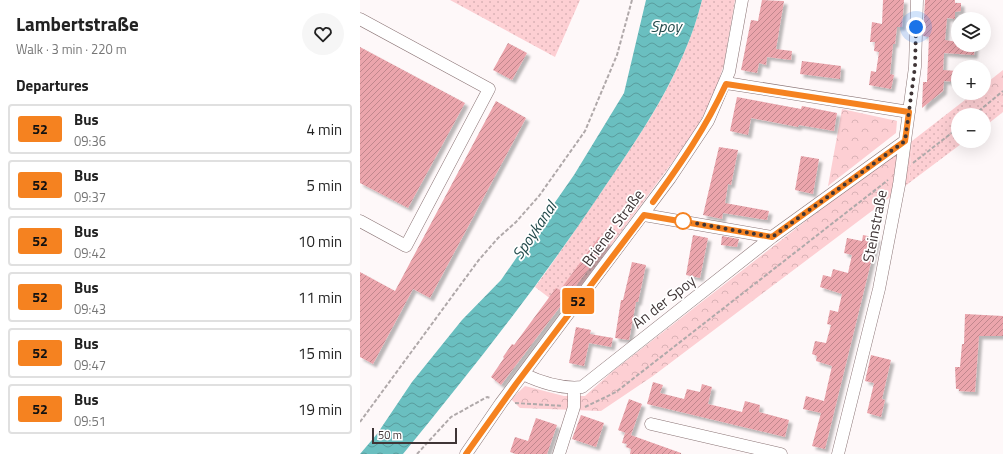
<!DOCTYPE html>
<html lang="en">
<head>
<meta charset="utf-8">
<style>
  body { margin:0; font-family:"Titillium Web",sans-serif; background:#f6f6f6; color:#222; height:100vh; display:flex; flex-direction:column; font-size:15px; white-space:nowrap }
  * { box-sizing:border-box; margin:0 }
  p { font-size:13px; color:#767676 }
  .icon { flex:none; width:22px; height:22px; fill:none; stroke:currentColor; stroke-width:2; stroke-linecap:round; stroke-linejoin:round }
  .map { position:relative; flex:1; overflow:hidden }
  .side { display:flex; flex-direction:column; background:#fff; width:360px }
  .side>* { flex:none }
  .badge { padding:0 8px; border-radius:3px; font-size:14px; line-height:26px }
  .fabs { position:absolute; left:591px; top:12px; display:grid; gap:8px }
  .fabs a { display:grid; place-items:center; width:40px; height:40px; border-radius:50%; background:#fff; box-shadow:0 4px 16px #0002; font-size:20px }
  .scale { position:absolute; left:12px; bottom:10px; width:85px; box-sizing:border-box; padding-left:4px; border:2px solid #3f3536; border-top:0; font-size:11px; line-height:14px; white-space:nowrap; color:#3f3536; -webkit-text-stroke:3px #fff; paint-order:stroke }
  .you { position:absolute; width:20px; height:20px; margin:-10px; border:3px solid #fff; border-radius:50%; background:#1a73e8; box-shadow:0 0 0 6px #1a73e833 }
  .map>.badge { position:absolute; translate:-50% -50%; box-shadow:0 0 0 2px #fff }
  h2 { padding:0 16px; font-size:15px; line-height:36px }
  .round { display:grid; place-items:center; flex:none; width:42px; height:42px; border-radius:21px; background:#f6f6f6 }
  .summary { display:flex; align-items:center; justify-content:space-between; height:68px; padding:0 16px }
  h1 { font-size:19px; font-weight:700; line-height:30px }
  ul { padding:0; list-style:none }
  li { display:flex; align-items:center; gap:12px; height:50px; margin:0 8px 6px; padding:0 8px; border:2px solid #e0e0e0; border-radius:4px }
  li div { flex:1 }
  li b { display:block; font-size:15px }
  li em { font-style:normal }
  li .badge { min-width:44px; font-weight:700; text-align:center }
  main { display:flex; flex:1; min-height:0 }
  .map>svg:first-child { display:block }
</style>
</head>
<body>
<main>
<section class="side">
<div class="summary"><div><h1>Lambertstraße</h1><p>Walk · 3 min · 220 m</p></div><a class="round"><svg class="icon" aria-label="heart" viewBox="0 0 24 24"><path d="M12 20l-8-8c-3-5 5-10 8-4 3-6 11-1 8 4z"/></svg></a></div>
<h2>Departures</h2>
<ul>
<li><span class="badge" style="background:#f58220;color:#111">52</span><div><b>Bus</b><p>09:36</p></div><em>4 min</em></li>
<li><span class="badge" style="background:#f58220;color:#111">52</span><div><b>Bus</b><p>09:37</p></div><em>5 min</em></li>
<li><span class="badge" style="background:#f58220;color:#111">52</span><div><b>Bus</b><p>09:42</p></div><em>10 min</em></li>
<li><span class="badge" style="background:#f58220;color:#111">52</span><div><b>Bus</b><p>09:43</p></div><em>11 min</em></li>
<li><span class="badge" style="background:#f58220;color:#111">52</span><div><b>Bus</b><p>09:47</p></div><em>15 min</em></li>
<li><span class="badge" style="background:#f58220;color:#111">52</span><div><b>Bus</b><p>09:51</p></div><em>19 min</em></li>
</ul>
</section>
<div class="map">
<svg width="643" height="454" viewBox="0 0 643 454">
  <defs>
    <pattern id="grass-dots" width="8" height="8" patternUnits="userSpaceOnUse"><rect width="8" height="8" fill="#fdcfd3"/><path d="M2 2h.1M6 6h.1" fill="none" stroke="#dab2b6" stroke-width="1.8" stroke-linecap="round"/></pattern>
    <pattern id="forest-crowns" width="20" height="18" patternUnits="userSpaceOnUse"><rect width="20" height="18" fill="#fdcfd3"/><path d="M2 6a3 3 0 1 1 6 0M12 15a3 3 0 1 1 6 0" fill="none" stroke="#dab2b6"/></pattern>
    <pattern id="water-waves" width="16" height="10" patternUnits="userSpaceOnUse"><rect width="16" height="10" fill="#6abfc0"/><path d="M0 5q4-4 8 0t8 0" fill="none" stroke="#599c9d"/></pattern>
    <pattern id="building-hatch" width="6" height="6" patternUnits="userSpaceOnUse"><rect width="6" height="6" fill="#eba5ac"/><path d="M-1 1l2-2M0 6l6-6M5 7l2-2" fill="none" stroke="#c0878d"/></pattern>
    <filter id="shadow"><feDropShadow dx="3.5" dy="3.5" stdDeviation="1" flood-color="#0004"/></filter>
  </defs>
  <rect width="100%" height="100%" fill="#fef8f9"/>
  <!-- grass -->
  <path fill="url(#grass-dots)" d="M90,0H220L195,57Z
    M342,0H375L364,64L353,97L334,133L204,309L175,287C200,253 223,219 246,185C286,127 325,69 342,0Z
    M624,91L643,104V112L624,127V115H598V141H605L549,183L552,141L614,93H624Z"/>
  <!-- forest -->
  <path fill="url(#forest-crowns)" d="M643,70V104L624,91V85Z
    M482,109L537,121L536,133L468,186Z
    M552,141L549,183L293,376L241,411L160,408L151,399L165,386L204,396H225L253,371L456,213Z"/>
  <!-- water -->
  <path fill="url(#water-waves)" d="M286,0H342C324,73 280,135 238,197C178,286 112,370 43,454H0L17,434L52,382L102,320L141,280L214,175L264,93Z"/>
  <!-- building -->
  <path fill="url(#building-hatch)" filter="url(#shadow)" d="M402,0L424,1L416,49L432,51L431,60L407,57L406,65L399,63L397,73L381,70L391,20L398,21Z
    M523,0H544L542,27H537L535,44H533L530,74L534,75L531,89L509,85L511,71L516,72L519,52L514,51L515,42H510L512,22L522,24Z
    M565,0H595V3H601V11L595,12V19L587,18L585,40L598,42V45H615L614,55L584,53L583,70L598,71V82L584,81L583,91L562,108L563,82H567L569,37L563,36Z
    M148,43L167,53L152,80L133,70Z
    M0,47L105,103L48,208L0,183Z
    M442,61L481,66L480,79L440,74Z
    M377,97L441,109L442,106L477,113L474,131L439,125L438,127L391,118L388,135L370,131Z
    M136,101L166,118L70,298L53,289L13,364L0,357V272L35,291Z
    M359,147L378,150L371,185L368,184L365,203L409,211L407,220L363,213L362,219L343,215Z
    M441,156L459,159L453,194L435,190Z
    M333,235L348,238L340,278L326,275Z
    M503,235L517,238L465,449L452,446L461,413L443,409L446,396L464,401L472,366L456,361L457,356L452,354L455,341L466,343L471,325L467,324L470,310L478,312L482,294L460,287L463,275L471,277L473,269L488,273L492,255L484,253L487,238L502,241Z
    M362,236L379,239L377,247L361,245Z
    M239,237L248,243L141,385L131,377L144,358L143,357L152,344L154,345L196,288L200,290Z
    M272,262L286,265L278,302H276L269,340L255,338L261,300H263Z
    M605,314L643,316V336H619L615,392L599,391V389H596L595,367H600L602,344H604Z
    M216,327L231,330L230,334L253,338L251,347L229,343L224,366L209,363Z
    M511,355L531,360L522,399L525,400L521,417L507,413L514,383L505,381Z
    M293,382L303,385L300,393L324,399L327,389L340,392L342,384L352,387L348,404L382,412L385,401L400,405L399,412L429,420L425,437L287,404Z
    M269,399L282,404L271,435L258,430Z
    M221,415L244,423L236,447L212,439Z
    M176,418L197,425L187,454H156L150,452L155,437L168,441Z
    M265,433L321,453V454H270L271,449L266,447L267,444L262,443Z"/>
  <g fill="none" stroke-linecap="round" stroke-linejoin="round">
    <defs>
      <path id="minor" d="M0,19L129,89L46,246L0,221
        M366,83L549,112
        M284,215L412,237L545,141
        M163,374C180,382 203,389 222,387L412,237
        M291,424L421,454
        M106,454L141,403L310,178L348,121L369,72L382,0
        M199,454L214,407V388
        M478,454L519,289L539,185L555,67L557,0"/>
    </defs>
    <!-- minor casing -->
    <use href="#minor" stroke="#8a7475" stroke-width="13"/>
    <!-- path -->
    <path stroke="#b0a9aa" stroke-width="2" stroke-dasharray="4 2" stroke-linecap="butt" d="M614,115L643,91
      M553,163L598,128
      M155,403L203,406
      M225,407L256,392L528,180
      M0,422L118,261L138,238L156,222L179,196L225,131L257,55L272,0
      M57,454L91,417L127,397L130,398"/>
    <!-- minor -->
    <use href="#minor" stroke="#fff" stroke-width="12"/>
  </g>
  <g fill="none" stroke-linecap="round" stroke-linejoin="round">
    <defs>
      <path id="line" d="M106,454L156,384L284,215L412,237L545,141L549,112L366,84C345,129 322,162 293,202"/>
    </defs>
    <!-- line casing -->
    <use href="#line" stroke="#fff" stroke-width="9"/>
    <!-- line -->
    <use href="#line" stroke="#f58220" stroke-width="6"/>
    <!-- walk -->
    <path stroke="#3f3536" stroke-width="4" stroke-dasharray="0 7.2" d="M323,221L412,237L545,141L555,67L556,27"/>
  </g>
  <!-- markers -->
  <circle fill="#fff" stroke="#f58220" stroke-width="2" cx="323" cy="221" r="8"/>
  <g text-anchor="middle" stroke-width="3.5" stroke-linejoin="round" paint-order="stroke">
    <!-- street labels -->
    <g font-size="15" fill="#3f3536" stroke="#fff">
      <text transform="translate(515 226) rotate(-79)" y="5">Steinstraße</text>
      <text transform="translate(253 228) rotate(-53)" y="5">Briener Straße</text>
      <text transform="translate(304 302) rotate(-38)" y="5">An der Spoy</text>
    </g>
    <!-- water labels -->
    <g font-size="16" font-style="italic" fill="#224a4b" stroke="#fff">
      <text x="306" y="32">Spoy</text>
      <text transform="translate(174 230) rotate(-56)" y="6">Spoykanal</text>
    </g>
  </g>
</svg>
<div class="fabs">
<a><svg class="icon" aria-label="layers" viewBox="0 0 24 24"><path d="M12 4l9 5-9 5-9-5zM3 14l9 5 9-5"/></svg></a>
<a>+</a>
<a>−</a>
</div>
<div class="scale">50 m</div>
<div class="you" style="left:556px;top:27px"></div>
<b class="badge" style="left:218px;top:301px;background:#f58220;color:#111">52</b>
</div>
</main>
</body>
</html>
